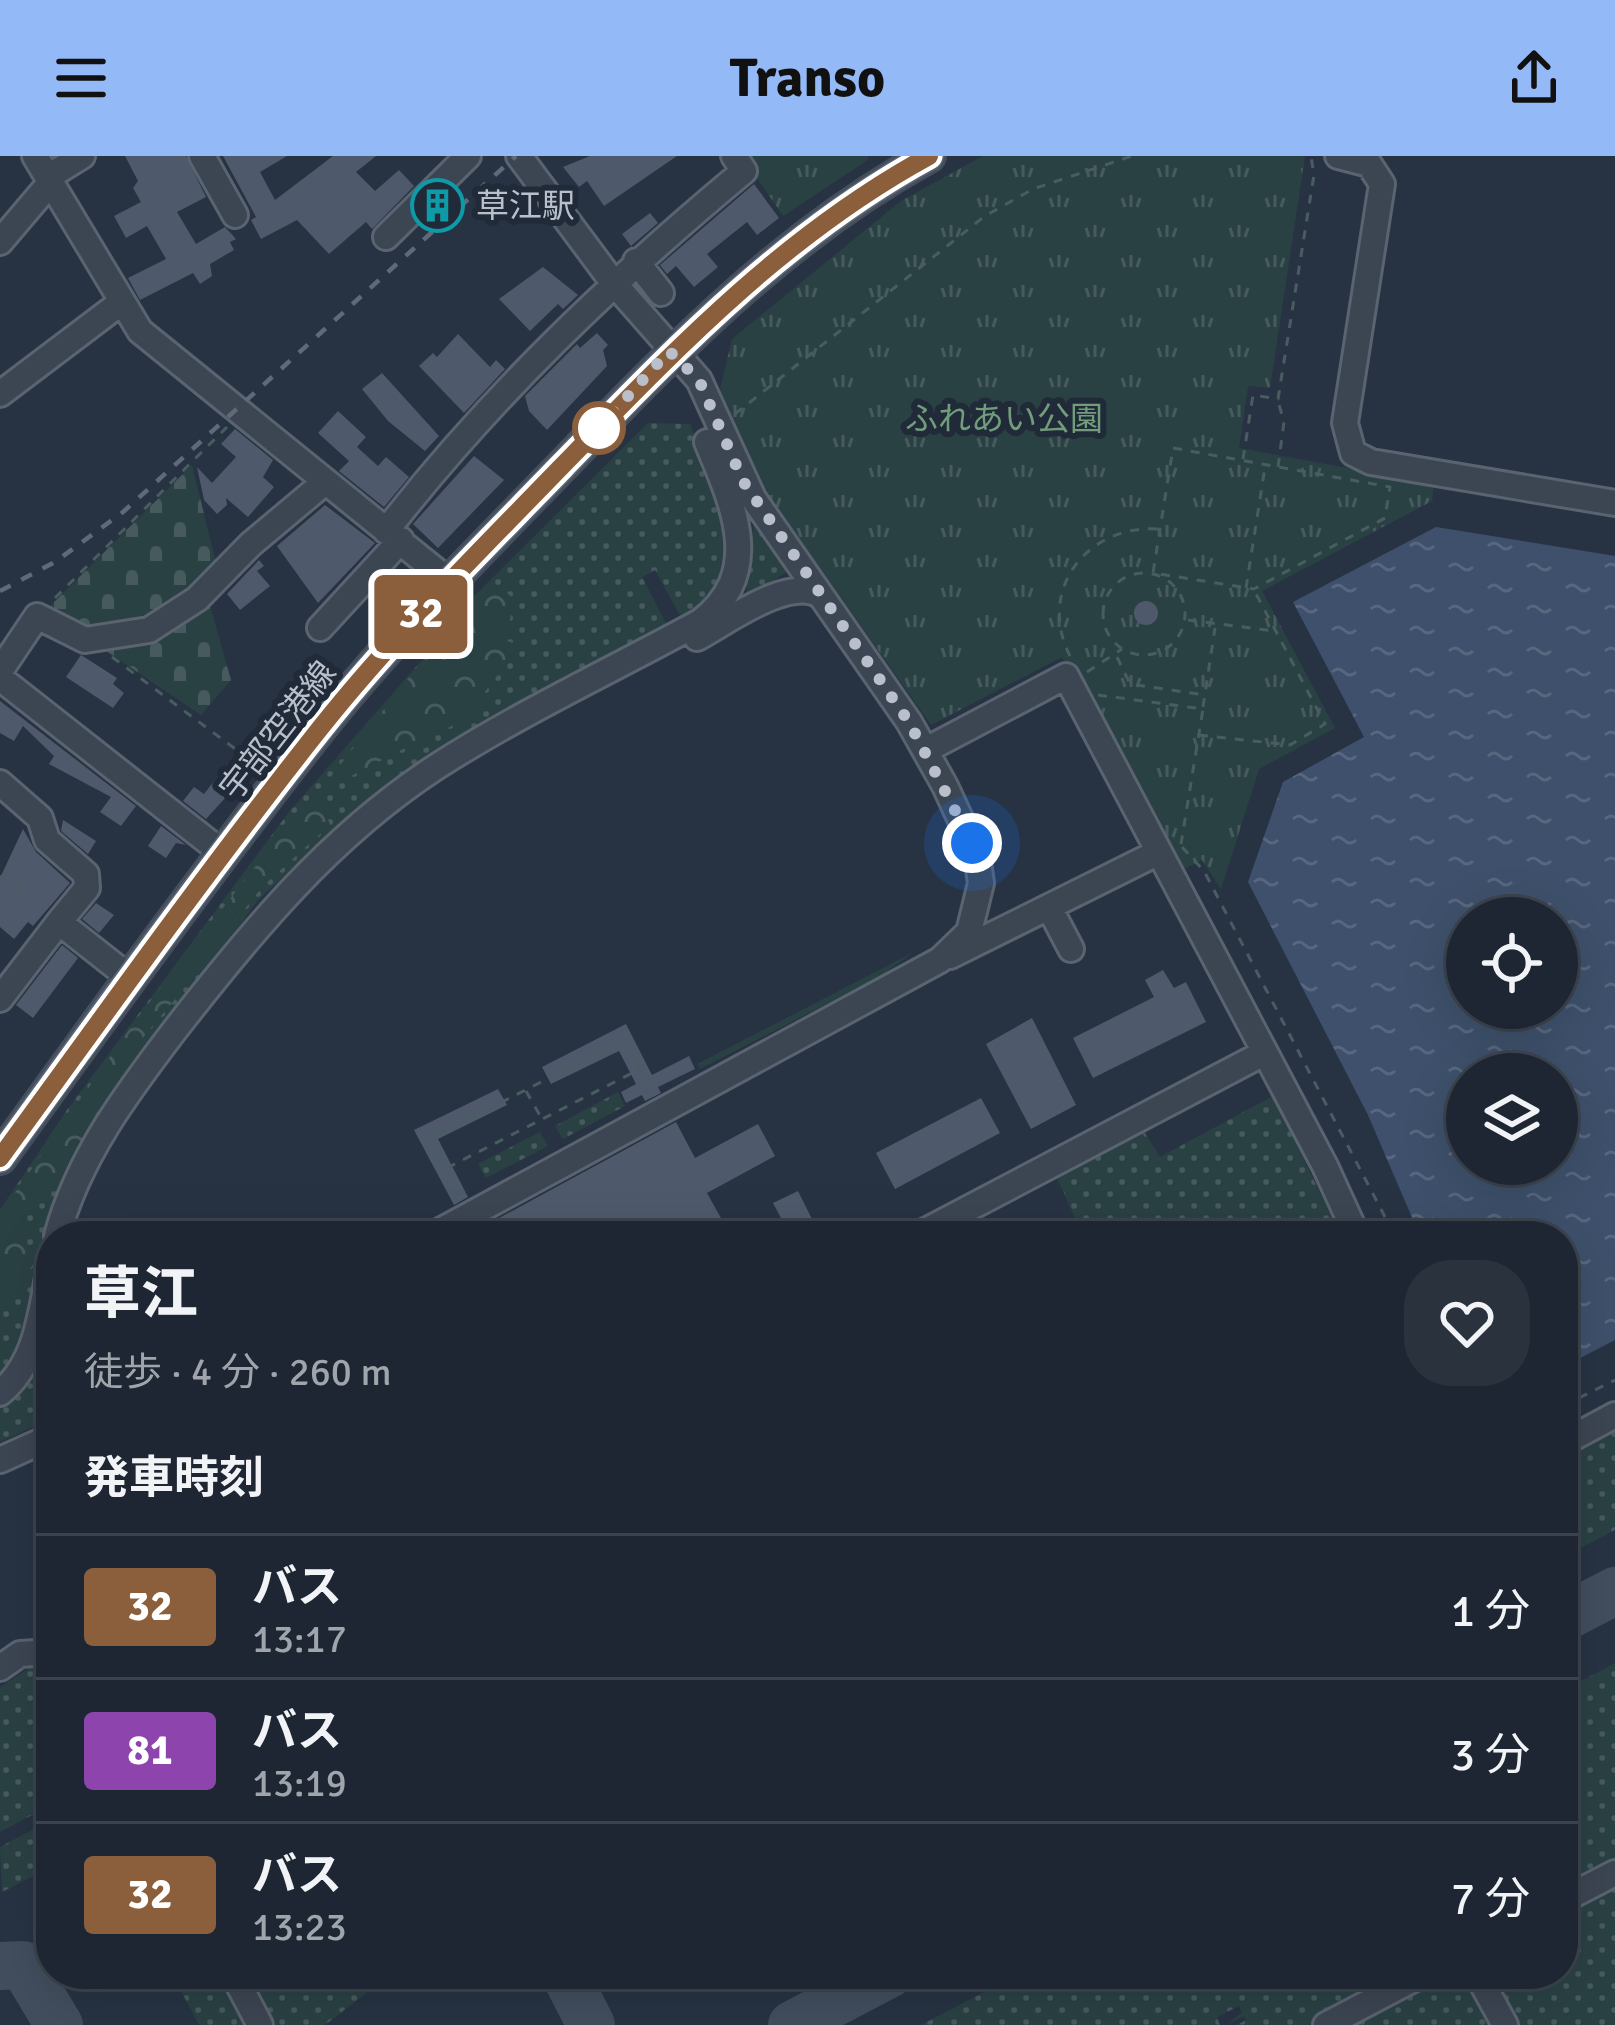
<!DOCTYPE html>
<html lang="ja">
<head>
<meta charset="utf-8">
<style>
  body { margin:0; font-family:Signika,"Noto Sans JP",sans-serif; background:#2a323e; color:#f1f3f6; height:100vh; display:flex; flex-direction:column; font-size:45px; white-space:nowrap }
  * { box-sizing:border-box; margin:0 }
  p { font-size:39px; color:#a0a5ac }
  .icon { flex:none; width:66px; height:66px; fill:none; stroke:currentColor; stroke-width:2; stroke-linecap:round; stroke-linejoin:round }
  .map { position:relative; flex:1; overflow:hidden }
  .sheet { position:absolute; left:36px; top:1065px; width:1542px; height:768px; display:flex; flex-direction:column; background:#1d2632; border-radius:48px; box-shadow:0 12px 48px #0002,0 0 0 3px #3b434d }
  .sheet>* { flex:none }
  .badge { padding:0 24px; border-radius:9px; font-size:42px; line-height:78px }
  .buttons { position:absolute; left:1446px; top:741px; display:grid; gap:24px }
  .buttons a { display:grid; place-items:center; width:132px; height:132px; border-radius:50%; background:#1d2632; box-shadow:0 12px 48px #0002,0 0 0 3px #3b434d; font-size:60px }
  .you { position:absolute; width:60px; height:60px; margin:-30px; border:9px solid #fff; border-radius:50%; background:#1a73e8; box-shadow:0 0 0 18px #1a73e833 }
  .map>.badge { position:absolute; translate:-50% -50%; box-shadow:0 0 0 6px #fff }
  h2 { padding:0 48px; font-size:45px; line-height:108px }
  .round { display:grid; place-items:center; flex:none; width:126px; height:126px; border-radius:48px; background:#2a323e }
  .headline { display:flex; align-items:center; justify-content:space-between; height:204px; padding:0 48px }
  h1 { font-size:57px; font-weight:800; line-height:90px }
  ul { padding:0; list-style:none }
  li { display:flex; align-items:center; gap:36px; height:144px; padding:0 48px; border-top:3px solid #3b434d }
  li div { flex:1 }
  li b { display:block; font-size:45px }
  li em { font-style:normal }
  li .badge { min-width:132px; font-weight:700; text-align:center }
  header { display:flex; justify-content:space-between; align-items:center; height:156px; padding:0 48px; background:#93b9f7; color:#111; font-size:54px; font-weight:800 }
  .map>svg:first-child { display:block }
</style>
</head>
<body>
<header><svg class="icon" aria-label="menu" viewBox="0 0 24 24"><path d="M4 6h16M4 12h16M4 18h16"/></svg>Transo<svg class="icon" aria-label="share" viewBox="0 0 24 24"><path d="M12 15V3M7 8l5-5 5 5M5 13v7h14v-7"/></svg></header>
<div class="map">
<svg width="1615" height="1869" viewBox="0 0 1615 1869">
  <defs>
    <pattern id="grass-dots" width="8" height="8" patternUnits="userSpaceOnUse" patternTransform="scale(3)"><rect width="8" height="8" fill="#2a4144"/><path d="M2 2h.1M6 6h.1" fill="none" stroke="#475b5e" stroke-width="1.8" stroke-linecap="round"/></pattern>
    <pattern id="forest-crowns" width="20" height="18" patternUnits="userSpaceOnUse" patternTransform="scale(3)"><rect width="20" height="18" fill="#2a4144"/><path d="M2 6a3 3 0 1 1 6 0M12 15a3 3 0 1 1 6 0" fill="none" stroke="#475b5e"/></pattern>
    <pattern id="cemetery-stones" width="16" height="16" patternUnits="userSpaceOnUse" patternTransform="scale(3)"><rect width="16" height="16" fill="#2a4144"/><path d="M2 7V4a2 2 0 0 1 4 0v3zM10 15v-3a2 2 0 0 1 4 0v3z" fill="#475b5e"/></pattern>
    <pattern id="park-tufts" width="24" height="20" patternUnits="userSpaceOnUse" patternTransform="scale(3)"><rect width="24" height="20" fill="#2a4144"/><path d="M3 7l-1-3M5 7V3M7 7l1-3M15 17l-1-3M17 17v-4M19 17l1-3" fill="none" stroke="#475b5e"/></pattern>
    <pattern id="water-ripples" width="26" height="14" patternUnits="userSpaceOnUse" patternTransform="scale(3)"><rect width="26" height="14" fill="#3e506b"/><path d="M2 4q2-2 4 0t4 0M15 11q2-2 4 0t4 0" fill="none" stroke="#58677f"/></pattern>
  </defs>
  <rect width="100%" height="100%" fill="#273343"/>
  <!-- grass -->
  <path fill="url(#grass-dots)" d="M648,267L690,268C717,341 759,407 682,463L655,414L642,421L668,471L415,611L332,676L258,744L124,926L54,1057L22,1181L0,1221V1054L67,954L289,656L422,504L452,462Z
    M754,363L789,415L746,440Z
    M618,936L625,950L563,983L555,970Z
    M1273,940L1341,1080H1083L1055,1017L1141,971L1160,1001Z
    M540,976L548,990L486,1022L478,1008Z
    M51,1183V1263L0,1286V1252L28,1227Z
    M1615,1272V1374L1563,1401V1299Z
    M51,1506V1649L0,1676V1531L36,1508Z
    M1615,1507V1710L1563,1737V1535Z
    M51,1664V1711L2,1736L0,1691Z
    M1615,1723V1869H1511L1485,1818H1563V1750Z
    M172,1818H226L253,1869H199Z
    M244,1818H391L325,1869H271Z
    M649,1818H769C731,1838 687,1842 649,1818Z
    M1019,1818H1404L1309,1869H1237L1246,1864L1244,1860L1228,1868L1242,1856L1239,1850L1217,1861L1220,1869H921Z
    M1435,1818L1466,1819L1499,1869H1337Z"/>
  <!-- forest -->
  <path fill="url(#forest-crowns)" d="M486,434H503L513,442L507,485L518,489C507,514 482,531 473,560L433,579L435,587L423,593L413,588L332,630L329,623L455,463Z
    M304,648L324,652L330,669L263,730L196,814L180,825L181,836L135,891V901L42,1047L22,1052L26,1091L36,1105L0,1150V1058L138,861Z"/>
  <!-- cemetery -->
  <path fill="url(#cemetery-stones)" d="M192,309L218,415L207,439L231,524L201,559L87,482L42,458Z"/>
  <!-- park -->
  <path fill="url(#park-tufts)" d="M742,0H867L869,3L783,60Z
    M983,0H1305L1270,232L1248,230L1239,292L1434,328L1432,345L1262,435L1335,572L1259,613L1221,733L1202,704L1176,717L1062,501L931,569L765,334L720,233L732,183L901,45Z"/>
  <!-- garden -->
  <path fill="#2a4144" d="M914,796L881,820L700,913L697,908Z"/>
  <!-- water -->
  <path fill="url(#water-ripples)" fill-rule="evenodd" d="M1436,371L1615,400V1184L1563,1211V1080H1420L1368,959L1248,726L1283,626L1364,581L1293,446ZM1467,762H1557V852H1467ZM1467,918H1557V1008H1467Z"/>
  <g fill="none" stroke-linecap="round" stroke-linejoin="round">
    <!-- taxiway -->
    <path stroke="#424e5e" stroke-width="48" d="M1563,1462L1615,1435
      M0,1810L23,1809L59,1869
      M565,1818L591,1869
      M792,1869L889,1818"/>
  </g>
  <!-- building -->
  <path fill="#4e5a6c" d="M125,0H186L206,41L177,56L196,88L225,71L236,83L230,86L234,94L210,108L212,120L200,128L193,117L140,144L128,122L166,103L147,70L126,82L114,60L141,46L133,32L138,25Z
    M223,0H287L260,16L275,44L333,0H376L356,16L375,35L399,14L414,30L372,73L366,66L329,98L297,64L261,83L251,64L256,61Z
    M590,0H677L604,50L587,25L579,31L563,11Z
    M754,28L779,62L757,79L747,66L707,98L718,111L694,131L676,110L667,118L660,109Z
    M650,57L658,67L631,90L622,78Z
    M543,111L578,139L563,153L558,148L530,175L499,143Z
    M597,177L608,189L603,194L607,210L547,274L529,255L525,240L577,188L580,192Z
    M458,178L490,211L496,204L505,213L464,257L419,210L433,197L437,201Z
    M382,217L439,280L425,295L388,265L362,233Z
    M338,255L366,281L357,291L378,310L386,301L409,321L384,351L339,315L349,305L318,277Z
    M235,273L273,304L263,321L274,331L248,361L226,342L227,349L217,358L204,344L197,311L212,327L236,301L221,288Z
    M474,300L504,324L438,392L413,368Z
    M325,349L375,387L318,447L277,390Z
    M259,404L264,410L257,415L270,430L240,454L227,438Z
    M1134 457a12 12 0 1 1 24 0a12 12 0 1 1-24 0Z
    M81,499L117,522L113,528L124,537L113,552L66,521Z
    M0,545L136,650L121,670L100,656L111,641L49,608L54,600L23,570L14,585L0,577Z
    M228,607L240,616L233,625L237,629L206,663L183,645L194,631L204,638Z
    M63,664L96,685L88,698L61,675Z
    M161,670L186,689L176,687L166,702L148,690Z
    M23,673L36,696L70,727L33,770L28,766L14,783L0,771V722Z
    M96,747L114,759L99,777L82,763Z
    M62,789L78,802L33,862L16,849Z
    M1163,814L1174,832L1186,826L1206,866L1093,922L1073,882L1154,841L1145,824Z
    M1032,862L1076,949L1031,973L986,888Z
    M626,868L652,919L689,900L695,913L658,931L661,937L645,945L642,939L626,947L621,936L636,928L619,895L551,928L542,911Z
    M498,933L507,949L438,983L468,1041L454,1049L414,974Z
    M981,942L1000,977L895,1033L876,997Z
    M676,966L695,1002L758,968L775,1000L707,1037L731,1080H466Z
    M798,1035L814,1067L790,1079L773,1047Z"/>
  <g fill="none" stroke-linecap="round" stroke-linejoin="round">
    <defs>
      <path id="minor" d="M35,0L140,175L450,426
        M202,0L235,59
        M1338,0L1369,8L1382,28L1345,267L1353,297L1371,306L1615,347
        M48,21L82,0
        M386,81L468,0
        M0,86L51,26
        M636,105L661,137
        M0,238L119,148
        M386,375C492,239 612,125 744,15L734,0
        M320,472L401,384
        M697,482C727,466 788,420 820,439
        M0,515L37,460L85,484L149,474L197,443L251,388L325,326
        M0,522L225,699
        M926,594L1066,520L1325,1010L1357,1080
        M0,627L40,662L47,684L86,718L87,732L59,766
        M1050,753L1071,793
        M950,800L1157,697
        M0,843L59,766L130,822
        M57,1080C78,1002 126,938 174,875C251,776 329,681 436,611C520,557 612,514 700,466C765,417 733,348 707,286
        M431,1080L940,804L969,776L981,727L977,699L945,630L909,566L753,342L699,224L612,125L519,0
        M916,1080L1264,897
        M0,1237C39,1205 41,1152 51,1106
        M1563,1287L1615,1259
        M0,1304L51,1281
        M0,1512L20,1498L51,1496
        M1563,1744L1615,1717
        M233,1818L260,1869
        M1477,1818L1505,1869
        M1326,1869L1423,1818"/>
      <path id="major" d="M0,1002C101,862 203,721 310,585C388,485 480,395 569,303C680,188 787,78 929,0"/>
    </defs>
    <!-- minor casing -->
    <use href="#minor" stroke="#5a6370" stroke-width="30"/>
    <!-- major casing -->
    <use href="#major" stroke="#454e5c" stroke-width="36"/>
    <!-- path -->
    <path stroke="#485d60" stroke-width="3" stroke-dasharray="9 9" stroke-linecap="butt" d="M735,258L985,60L1033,33L1132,0
      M1173,292L1390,331L1385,362L1254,433L1153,417Z
      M1243,303L1253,239L1278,243L1314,19L1311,0
      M1278,311L1284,266L1278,245
      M1103 458a41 41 0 1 1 82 0a41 41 0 1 1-82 0Z
      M1246,432L1265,311
      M55,442L227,271
      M1188,464L1274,475
      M1070,500C1036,433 1088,368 1159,373
      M112,501L250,604
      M1117,501L1130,528L1205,539
      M1087,516L1122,493
      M1098,539L1203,553L1181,688
      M1203,551L1215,472
      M1199,579L1290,589L1325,568L1254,434
      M1182,691L1204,715L1395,1080
      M0,720L42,751
      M526,935L542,963
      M447,1012L640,913
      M459,1039L429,983L624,884L651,933
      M1563,1250L1615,1224"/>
    <!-- minor -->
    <use href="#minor" stroke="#3c4552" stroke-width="24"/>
    <!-- major -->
    <use href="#major" stroke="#5a6472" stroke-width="30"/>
    <!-- rail -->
    <path stroke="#5e6979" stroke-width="4.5" stroke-dasharray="12 12" stroke-linecap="butt" d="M0,435L55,406L123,356L516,0"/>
  </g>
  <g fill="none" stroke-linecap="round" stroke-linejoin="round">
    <defs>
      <path id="line" d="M0,1002C102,862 203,721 310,585C386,487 476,399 562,310C676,193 784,79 929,0"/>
    </defs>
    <!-- line casing -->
    <use href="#line" stroke="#fff" stroke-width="27"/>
    <!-- line -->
    <use href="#line" stroke="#8b5e3c" stroke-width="18"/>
    <!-- walk -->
    <path stroke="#b9c0cc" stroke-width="12" stroke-dasharray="0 21.6" d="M599,272L669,195L699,224L743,325L909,566L972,687"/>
  </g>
  <!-- icons -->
  <defs>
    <symbol id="building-ring" viewBox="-11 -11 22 22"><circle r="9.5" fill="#202a38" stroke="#0f9aa8" stroke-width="1.5"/><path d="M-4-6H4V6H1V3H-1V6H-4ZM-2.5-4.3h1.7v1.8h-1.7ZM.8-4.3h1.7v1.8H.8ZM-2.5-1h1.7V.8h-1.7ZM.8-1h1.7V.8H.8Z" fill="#0f9aa8"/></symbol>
  </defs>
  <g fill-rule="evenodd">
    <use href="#building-ring" x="408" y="20" width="59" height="59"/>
  </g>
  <!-- markers -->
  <circle fill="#fff" stroke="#8b5e3c" stroke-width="6" cx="599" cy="272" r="24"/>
  <g text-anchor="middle" stroke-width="12" stroke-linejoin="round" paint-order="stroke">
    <!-- poi labels -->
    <g font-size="33" fill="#b9c0cc" stroke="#202a38" text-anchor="start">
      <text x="476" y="61">草江駅</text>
    </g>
    <!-- park labels -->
    <g font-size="33" fill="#719d7b" stroke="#202a38">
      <text x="1004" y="274">ふれあい公園</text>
    </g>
    <!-- street labels -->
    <g font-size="33" fill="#b9c0cc" stroke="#202a38">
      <text transform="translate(277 574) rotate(-52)" y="12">宇部空港線</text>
    </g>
  </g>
</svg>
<div class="buttons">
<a><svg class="icon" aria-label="locate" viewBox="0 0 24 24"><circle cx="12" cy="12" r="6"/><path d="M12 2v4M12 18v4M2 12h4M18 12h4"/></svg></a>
<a><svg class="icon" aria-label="layers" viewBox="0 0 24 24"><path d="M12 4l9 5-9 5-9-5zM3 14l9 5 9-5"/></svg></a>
</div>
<div class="you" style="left:972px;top:687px"></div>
<b class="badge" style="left:421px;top:458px;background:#8b5e3c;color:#fff">32</b>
<section class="sheet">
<div class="headline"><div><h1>草江</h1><p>徒歩 · 4 分 · 260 m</p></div><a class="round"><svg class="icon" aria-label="heart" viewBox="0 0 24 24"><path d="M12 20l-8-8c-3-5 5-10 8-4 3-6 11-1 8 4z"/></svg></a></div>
<h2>発車時刻</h2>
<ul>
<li><span class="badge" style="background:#8b5e3c;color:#fff">32</span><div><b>バス</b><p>13:17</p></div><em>1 分</em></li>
<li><span class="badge" style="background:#8e44ad;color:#fff">81</span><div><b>バス</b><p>13:19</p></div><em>3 分</em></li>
<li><span class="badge" style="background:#8b5e3c;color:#fff">32</span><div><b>バス</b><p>13:23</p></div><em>7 分</em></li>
</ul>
</section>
</div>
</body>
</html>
